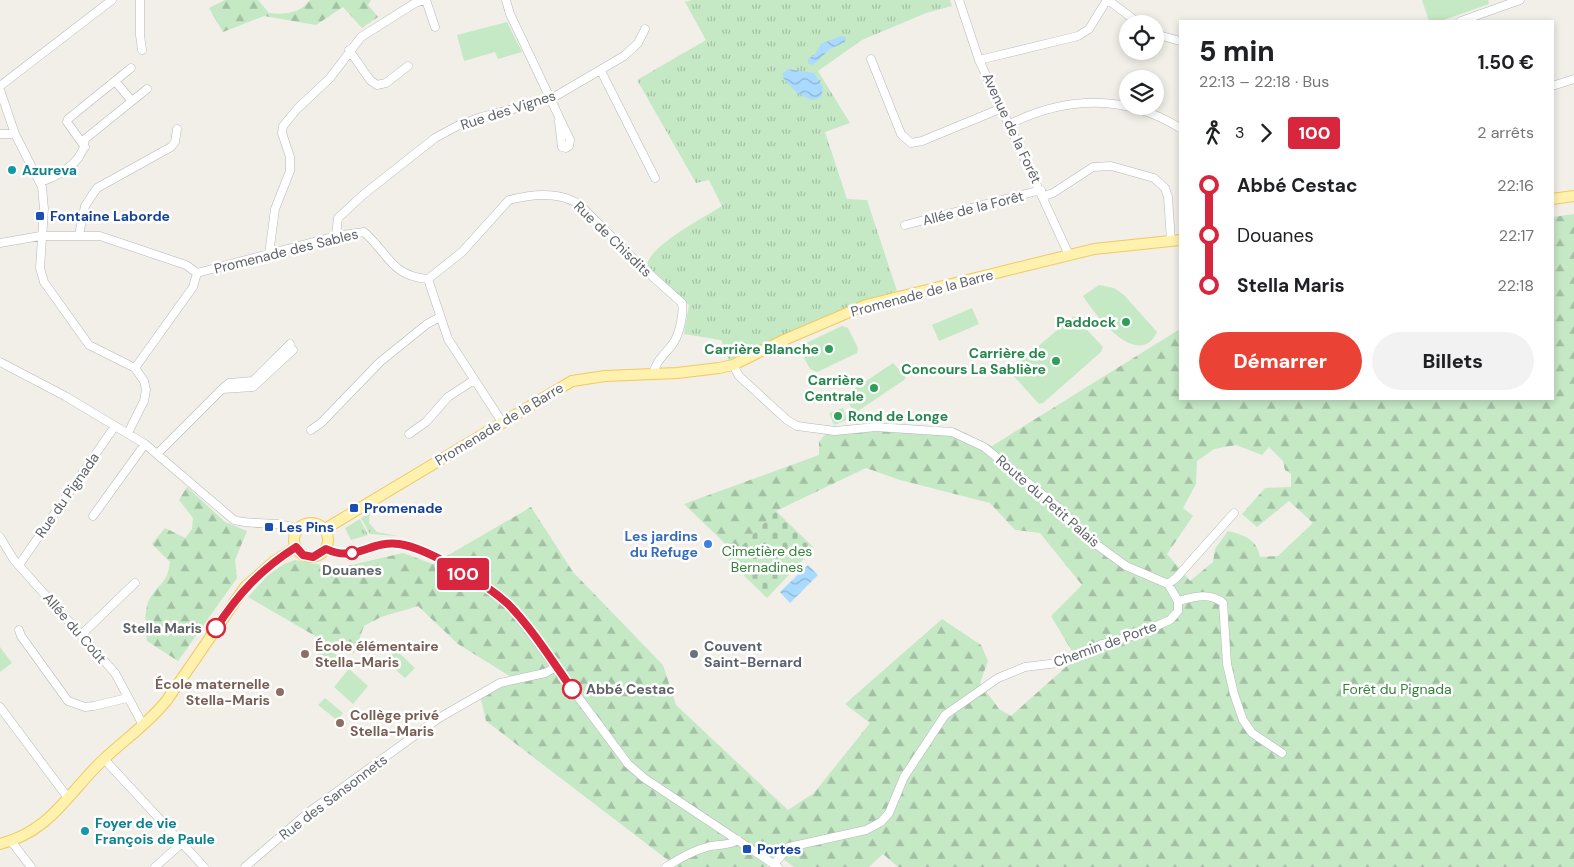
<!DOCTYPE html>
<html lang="fr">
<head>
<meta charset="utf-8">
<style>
  body { margin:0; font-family:"DM Sans",sans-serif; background:#f2f2f2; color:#202124; height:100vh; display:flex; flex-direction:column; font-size:19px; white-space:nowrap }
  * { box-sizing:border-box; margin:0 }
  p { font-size:16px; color:#757577 }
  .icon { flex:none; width:28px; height:28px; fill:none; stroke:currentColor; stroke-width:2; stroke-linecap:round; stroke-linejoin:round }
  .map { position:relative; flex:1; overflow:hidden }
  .details { position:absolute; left:1179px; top:20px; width:375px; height:380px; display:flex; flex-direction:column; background:#fff; border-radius:0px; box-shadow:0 2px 8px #0003 }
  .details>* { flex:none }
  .badge { padding:0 10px; border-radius:4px; font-size:18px; line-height:32px }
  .tools { position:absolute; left:1119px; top:15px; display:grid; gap:10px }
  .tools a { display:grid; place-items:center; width:45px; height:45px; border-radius:50%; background:#fff; box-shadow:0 2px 8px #0003; font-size:25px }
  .map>.badge { position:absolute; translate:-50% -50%; box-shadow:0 0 0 2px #fff }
  .legs { display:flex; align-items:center; gap:8px; height:55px; padding:0 20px; font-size:16px }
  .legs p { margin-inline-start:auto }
  .head { display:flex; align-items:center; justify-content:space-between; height:85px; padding:0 20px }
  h1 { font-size:28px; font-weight:800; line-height:38px }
  .button { display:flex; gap:10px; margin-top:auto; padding:10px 20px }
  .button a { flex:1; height:58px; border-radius:30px; background:#ea4335; color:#fff; font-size:20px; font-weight:800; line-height:58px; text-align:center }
  .button a+a { background:#f2f2f2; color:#202124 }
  ul { padding:0 20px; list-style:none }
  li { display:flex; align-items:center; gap:18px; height:50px; font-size:19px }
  li i { display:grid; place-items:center; width:8px; height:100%; margin:0 6px; background:currentColor }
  li i::after { content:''; width:12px; height:12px; margin:-6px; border:4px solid; border-radius:50%; background:#fff }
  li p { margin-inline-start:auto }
  li:first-child i { background:linear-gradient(#0000 50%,currentColor 0) }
  li:last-child i { background:linear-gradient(currentColor 50%,#0000 0) }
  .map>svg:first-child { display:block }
</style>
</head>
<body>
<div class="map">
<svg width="1574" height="867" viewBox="0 0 1574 867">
  <defs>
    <pattern id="grass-tufts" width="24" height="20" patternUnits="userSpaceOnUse" patternTransform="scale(1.25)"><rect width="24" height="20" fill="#c5e8c5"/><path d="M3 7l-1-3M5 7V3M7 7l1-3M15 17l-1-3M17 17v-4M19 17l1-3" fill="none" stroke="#a3c0a4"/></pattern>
    <pattern id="forest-firs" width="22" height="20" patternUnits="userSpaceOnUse" patternTransform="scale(1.25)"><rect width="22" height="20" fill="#c5e8c5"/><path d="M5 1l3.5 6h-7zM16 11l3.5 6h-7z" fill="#a3c0a4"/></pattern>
    <pattern id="cemetery-stones" width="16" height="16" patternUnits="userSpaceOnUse" patternTransform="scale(1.25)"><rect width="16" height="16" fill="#c5e8c5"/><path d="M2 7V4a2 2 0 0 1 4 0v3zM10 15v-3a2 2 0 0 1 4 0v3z" fill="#a3c0a4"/></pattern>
    <pattern id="water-waves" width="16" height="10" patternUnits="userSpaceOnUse" patternTransform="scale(1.25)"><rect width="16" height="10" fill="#aadaff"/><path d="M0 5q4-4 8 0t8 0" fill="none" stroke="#8eb4d2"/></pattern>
  </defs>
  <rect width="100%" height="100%" fill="#f1efe8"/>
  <!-- grass -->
  <path fill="url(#grass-tufts)" d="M692,0H950L952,6L926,13L862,40L818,71L850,123L825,132L847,199L867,200L897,291L865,300L729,360L721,340L684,334L689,305L647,265C650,245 705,217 722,206L709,180L696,183L637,80L706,40L685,2Z
    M370,512L369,523L377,532L398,536L370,534L361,518Z
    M360,519L368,535L351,540L345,528Z"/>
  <!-- forest -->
  <path fill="url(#forest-firs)" fill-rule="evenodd" d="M225,0H258L269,13C284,15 301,13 310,0H371L368,5L378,17L362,28L343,7L316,25L264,16L223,32L209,8Z
    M1574,214V867H898L883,854L869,867H794L775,853L766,867H677L486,721L480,695L516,680L458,644L418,606L381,617L364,626L354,653L322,640L248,597L268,575L284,564L295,560L338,568L403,553L433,564L531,507L573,572L663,665L676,705L788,810L814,793L870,723L845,704L942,619L981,645L988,661L980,683L999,709L1011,716L1076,658L1051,616L1082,585L1040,533L1015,530L990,503L900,480L866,468L776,511L735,553L684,504L819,455V442L832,426L955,428L992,446L1180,329V399H1552L1553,217ZM1236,445L1262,455L1269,447L1283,461L1285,470L1291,474V487L1265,488L1242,514L1257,527L1289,501L1313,523L1278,556L1260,557C1257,539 1244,535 1228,531L1215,549L1213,562L1190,581L1167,554L1193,516L1183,508L1196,484L1197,461L1214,449Z
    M187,487L225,522L247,531L235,560L237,578L178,661L147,641C145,628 143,607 152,595C163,580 167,582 170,562L152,544L165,528L185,538L192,529L193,518L179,500Z"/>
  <!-- cemetery -->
  <path fill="url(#cemetery-stones)" d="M776,511L814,548L767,598L728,560Z"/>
  <!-- park -->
  <path fill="#c5e8c5" d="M1422,0H1488L1489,4L1441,21H1429Z
    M507,22L522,52L498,59L495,52L464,61L457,35Z
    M1099,285L1114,288L1124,295L1157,332C1138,371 1095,315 1083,296Z
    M972,308L979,324L939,341L932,325Z
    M1074,316L1103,347L1101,352L1043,403L1039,404L1011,373V369Z
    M842,326L848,328L858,348L857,353L817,372L810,369L800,350L802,345Z
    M893,363L906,377L904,380L855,413L844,396Z
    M843,408L847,420L834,425L829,413Z
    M324,646L345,661L338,670L317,655Z
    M0,647L12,663L0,672Z
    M396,650L415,668L405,678L386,661Z
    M349,669L368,686L353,704L334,687Z
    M325,698L343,713L337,720L318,705Z"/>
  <!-- water -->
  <path fill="url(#water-waves)" d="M841,36L846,38L845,42L830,49L813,65L808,63V59L816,53L821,44Z
    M788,69L814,73L823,87L821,97L812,100L797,93L783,78V73Z
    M808,565L818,575L790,603L780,592Z"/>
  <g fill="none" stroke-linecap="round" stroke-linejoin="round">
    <defs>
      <path id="minor" d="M140,0V35L142,50
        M426,0L435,27
        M506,0L510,14L570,140L569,146L566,148L562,147L559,121
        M959,0L979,60L1069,255
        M1108,0L1140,24
        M1461,21L1520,0
        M1155,34L1180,41
        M349,50L370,80L377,85L386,83L408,66
        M871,59L901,134L911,143L922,141L1002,108
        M979,60L1078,36L1089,29L1107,0
        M601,71L655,178
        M115,81L131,100
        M0,86L112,0
        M1552,86L1574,79
        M0,90L15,134L42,187L44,209L40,268L44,282L89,345L135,368L144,381L146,390L144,401L128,433
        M1010,124C1066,96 1125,94 1180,128
        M0,134H15
        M85,147L67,122L68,119L131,68
        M41,182C60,175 84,162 85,139L147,89
        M1044,196L1053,193L1093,167L1111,166L1154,178L1165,188L1168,197L1171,241
        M905,225L1041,190
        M79,235L85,206L97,188L171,147L175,142L177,129
        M336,236L338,218L364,194L435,138L459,125L481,117L549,100L624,56L638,43L645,29
        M0,243L40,236H100L186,265L197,273L336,236L364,232C389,254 391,276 428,279L448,339L502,422
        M269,254L275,209L290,171V157L282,133L283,126L297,109L330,78L361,37L415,3L424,0
        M428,279L462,252L509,200C532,194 562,191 581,206L644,269L682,303C684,315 679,336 672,345C664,355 656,361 653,374
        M0,362L65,396L145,444L234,520C255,526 277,520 298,529
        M733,365L739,376L787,420L797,426L835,431L876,427L952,432L984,447L1058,507L1093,542L1126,566L1168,584L1176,578L1234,513
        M135,368L193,287L197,273
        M222,389L229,383L253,381L290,344
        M311,430L321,423L380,362L427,324L440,317
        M409,434L426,422L448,397L474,380
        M158,453L222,389L253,387L293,350
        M93,516L145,444
        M0,537L14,560L115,673L143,725
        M326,549C353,561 366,544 392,543C421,542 494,589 514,611L628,764L644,778L778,867
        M19,565L115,426
        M1168,584L1178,601C1194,597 1210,592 1223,603L1227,664L1234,694L1243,720L1252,733L1282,753
        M19,630L21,636L68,701L85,707L94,706L127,698
        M82,634L135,583
        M0,707L68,798
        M104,759L204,867
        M11,841L31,867
        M774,864L789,847L866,830L881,822L889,813L904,777L945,715L998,678L1025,667L1058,663L1102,644L1136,635L1170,620L1178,611V601
        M155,867L182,843
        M245,867L309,812L439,718L500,683L545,673L556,667
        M666,867C679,859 692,851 707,847C717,844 729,846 738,840"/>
      <path id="major" d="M1552,199L1574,196
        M294 540a17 17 0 1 1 34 0a17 17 0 1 1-34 0Z
        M325,529L572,381L605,376L677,373L719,368L733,365L784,340L866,305L1094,249L1180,240
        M0,844C51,831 67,794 103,760C124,740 149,723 167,700L245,587L272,563L296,547"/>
    </defs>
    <!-- minor casing -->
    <use href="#minor" stroke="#b5b8bc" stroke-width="9"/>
    <!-- major casing -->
    <use href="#major" stroke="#f2c960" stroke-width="12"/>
    <!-- minor -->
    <use href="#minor" stroke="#fff" stroke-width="8"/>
    <!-- major -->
    <use href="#major" stroke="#fff2af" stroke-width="10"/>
  </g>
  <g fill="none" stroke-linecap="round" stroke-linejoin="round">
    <defs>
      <path id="line-1" d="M216,628C239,593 260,570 296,547L303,555L313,557L326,549C356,563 370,540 399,544C428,548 486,584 508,604C531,627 553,662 572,689"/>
    </defs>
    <!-- line-1 casing -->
    <use href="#line-1" stroke="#fff" stroke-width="11"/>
    <!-- line-1 -->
    <use href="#line-1" stroke="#d7263d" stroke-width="8"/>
  </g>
  <!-- markers -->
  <g fill="#0f9aa8" stroke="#fff" stroke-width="2">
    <circle cx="12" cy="170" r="5"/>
    <circle cx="85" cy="831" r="5"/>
  </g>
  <g fill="#1a4fb4" stroke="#fff" stroke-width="2">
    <rect x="35" y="211" width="10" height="10" rx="2.5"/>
    <rect x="349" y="503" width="10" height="10" rx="2.5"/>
    <rect x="264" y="522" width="10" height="10" rx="2.5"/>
    <rect x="742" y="844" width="10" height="10" rx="2.5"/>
  </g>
  <g fill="#2e9e5b" stroke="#fff" stroke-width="2">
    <circle cx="1126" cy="322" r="5"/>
    <circle cx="829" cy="349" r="5"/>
    <circle cx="1056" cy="361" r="5"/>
    <circle cx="874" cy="388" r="5"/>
    <circle cx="838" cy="416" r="5"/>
  </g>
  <circle fill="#3f7fe0" stroke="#fff" stroke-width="2" cx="708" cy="544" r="5"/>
  <g fill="#fff" stroke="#d7263d" stroke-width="2.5">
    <circle cx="352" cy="553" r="6"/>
    <circle cx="216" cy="628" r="9"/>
    <circle cx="572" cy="689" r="9"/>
  </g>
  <g fill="#8d6e63" stroke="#fff" stroke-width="2">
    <circle cx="305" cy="654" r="5"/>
    <circle cx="280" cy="692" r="5"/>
    <circle cx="340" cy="723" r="5"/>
  </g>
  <circle fill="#6b7280" stroke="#fff" stroke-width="2" cx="694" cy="654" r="5"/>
  <g text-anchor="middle" stroke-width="5" stroke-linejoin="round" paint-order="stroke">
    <!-- street labels -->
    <g font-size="14" fill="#5f6368" stroke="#fff">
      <text transform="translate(508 110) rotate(-18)" y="5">Rue des Vignes</text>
      <text transform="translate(1012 128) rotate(65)" y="5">Avenue de la Forêt</text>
      <text transform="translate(973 208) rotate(-14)" y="5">Allée de la Forêt</text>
      <text transform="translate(613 239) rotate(44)" y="5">Rue de Chisdits</text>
      <text transform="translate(286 251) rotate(-14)" y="5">Promenade des Sables</text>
      <text transform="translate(922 293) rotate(-15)" y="5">Promenade de la Barre</text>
      <text transform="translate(499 424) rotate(-31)" y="5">Promenade de la Barre</text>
      <text transform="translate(67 495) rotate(-55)" y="5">Rue du Pignada</text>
      <text transform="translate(1048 501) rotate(41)" y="5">Route du Petit Palais</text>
      <text transform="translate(75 628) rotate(49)" y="5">Allée du Coût</text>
      <text transform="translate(1105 644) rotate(-20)" y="5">Chemin de Porte</text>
      <text transform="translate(333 797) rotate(-37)" y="5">Rue des Sansonnets</text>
    </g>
    <!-- culture labels -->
    <g font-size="14" font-weight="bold" fill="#0d838f" stroke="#fff" text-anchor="start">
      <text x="22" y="175">Azureva</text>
      <text x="95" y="828">Foyer de vie<tspan x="95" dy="16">François de Paule</tspan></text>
    </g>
    <!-- transit labels -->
    <g font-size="14" font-weight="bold" fill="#164399" stroke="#fff" text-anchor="start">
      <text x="50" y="221">Fontaine Laborde</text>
      <text x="364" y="513">Promenade</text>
      <text x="279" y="532">Les Pins</text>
      <text x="757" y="854">Portes</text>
    </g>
    <!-- leisure labels -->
    <g font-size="14" font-weight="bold" fill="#27864d" stroke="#fff" text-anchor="end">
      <text x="1116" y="327">Paddock</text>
      <text x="819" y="354">Carrière Blanche</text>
      <text x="1046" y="358">Carrière de<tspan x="1046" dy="16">Concours La Sablière</tspan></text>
      <text x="864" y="385">Carrière<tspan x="864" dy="16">Centrale</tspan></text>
      <text x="848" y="421" text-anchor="start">Rond de Longe</text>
    </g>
    <!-- shop labels -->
    <g font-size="14" font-weight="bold" fill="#366cbe" stroke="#fff" text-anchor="end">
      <text x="698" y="541">Les jardins<tspan x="698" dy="16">du Refuge</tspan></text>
    </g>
    <!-- park labels -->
    <g font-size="14" fill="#348238" stroke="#fff">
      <text x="767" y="556">Cimetière des<tspan x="767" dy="16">Bernadines</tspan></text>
      <text x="1397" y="694">Forêt du Pignada</text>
    </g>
    <!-- stop labels -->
    <g font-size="14" font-weight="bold" fill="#5f6368" stroke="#fff">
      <text x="352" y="575">Douanes</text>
      <text x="202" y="633" text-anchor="end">Stella Maris</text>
      <text x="586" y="694" text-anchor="start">Abbé Cestac</text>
    </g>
    <!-- education labels -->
    <g font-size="14" font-weight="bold" fill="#785e54" stroke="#fff" text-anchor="start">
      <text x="315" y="651">École élémentaire<tspan x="315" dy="16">Stella-Maris</tspan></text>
      <text x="270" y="689" text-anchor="end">École maternelle<tspan x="270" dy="16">Stella-Maris</tspan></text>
      <text x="350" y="720">Collège privé<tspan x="350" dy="16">Stella-Maris</tspan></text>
    </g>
    <!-- worship labels -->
    <g font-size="14" font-weight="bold" fill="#5b616d" stroke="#fff" text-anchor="start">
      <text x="704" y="651">Couvent<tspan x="704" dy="16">Saint-Bernard</tspan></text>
    </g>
  </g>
</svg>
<div class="tools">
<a><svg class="icon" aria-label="locate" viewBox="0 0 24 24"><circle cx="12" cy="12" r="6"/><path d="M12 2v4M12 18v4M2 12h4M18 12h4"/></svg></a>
<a><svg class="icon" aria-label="layers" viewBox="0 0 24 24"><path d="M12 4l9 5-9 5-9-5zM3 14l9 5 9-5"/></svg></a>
</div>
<b class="badge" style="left:463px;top:574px;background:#d7263d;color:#fff">100</b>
<section class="details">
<div class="head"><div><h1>5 min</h1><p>22:13 – 22:18 · Bus</p></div><b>1.50 €</b></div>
<div class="legs"><svg class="icon" aria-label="walk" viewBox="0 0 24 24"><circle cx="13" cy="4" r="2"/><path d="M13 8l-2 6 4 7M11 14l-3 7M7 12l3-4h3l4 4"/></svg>3<svg class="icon" aria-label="forward" viewBox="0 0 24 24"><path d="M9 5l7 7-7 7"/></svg><b class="badge" style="background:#d7263d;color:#fff">100</b><p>2 arrêts</p></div>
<ul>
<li><i style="color:#d7263d"></i><b>Abbé Cestac</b><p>22:16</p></li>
<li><i style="color:#d7263d"></i><span>Douanes</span><p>22:17</p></li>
<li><i style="color:#d7263d"></i><b>Stella Maris</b><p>22:18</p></li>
</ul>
<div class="button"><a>Démarrer</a><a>Billets</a></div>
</section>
</div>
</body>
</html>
